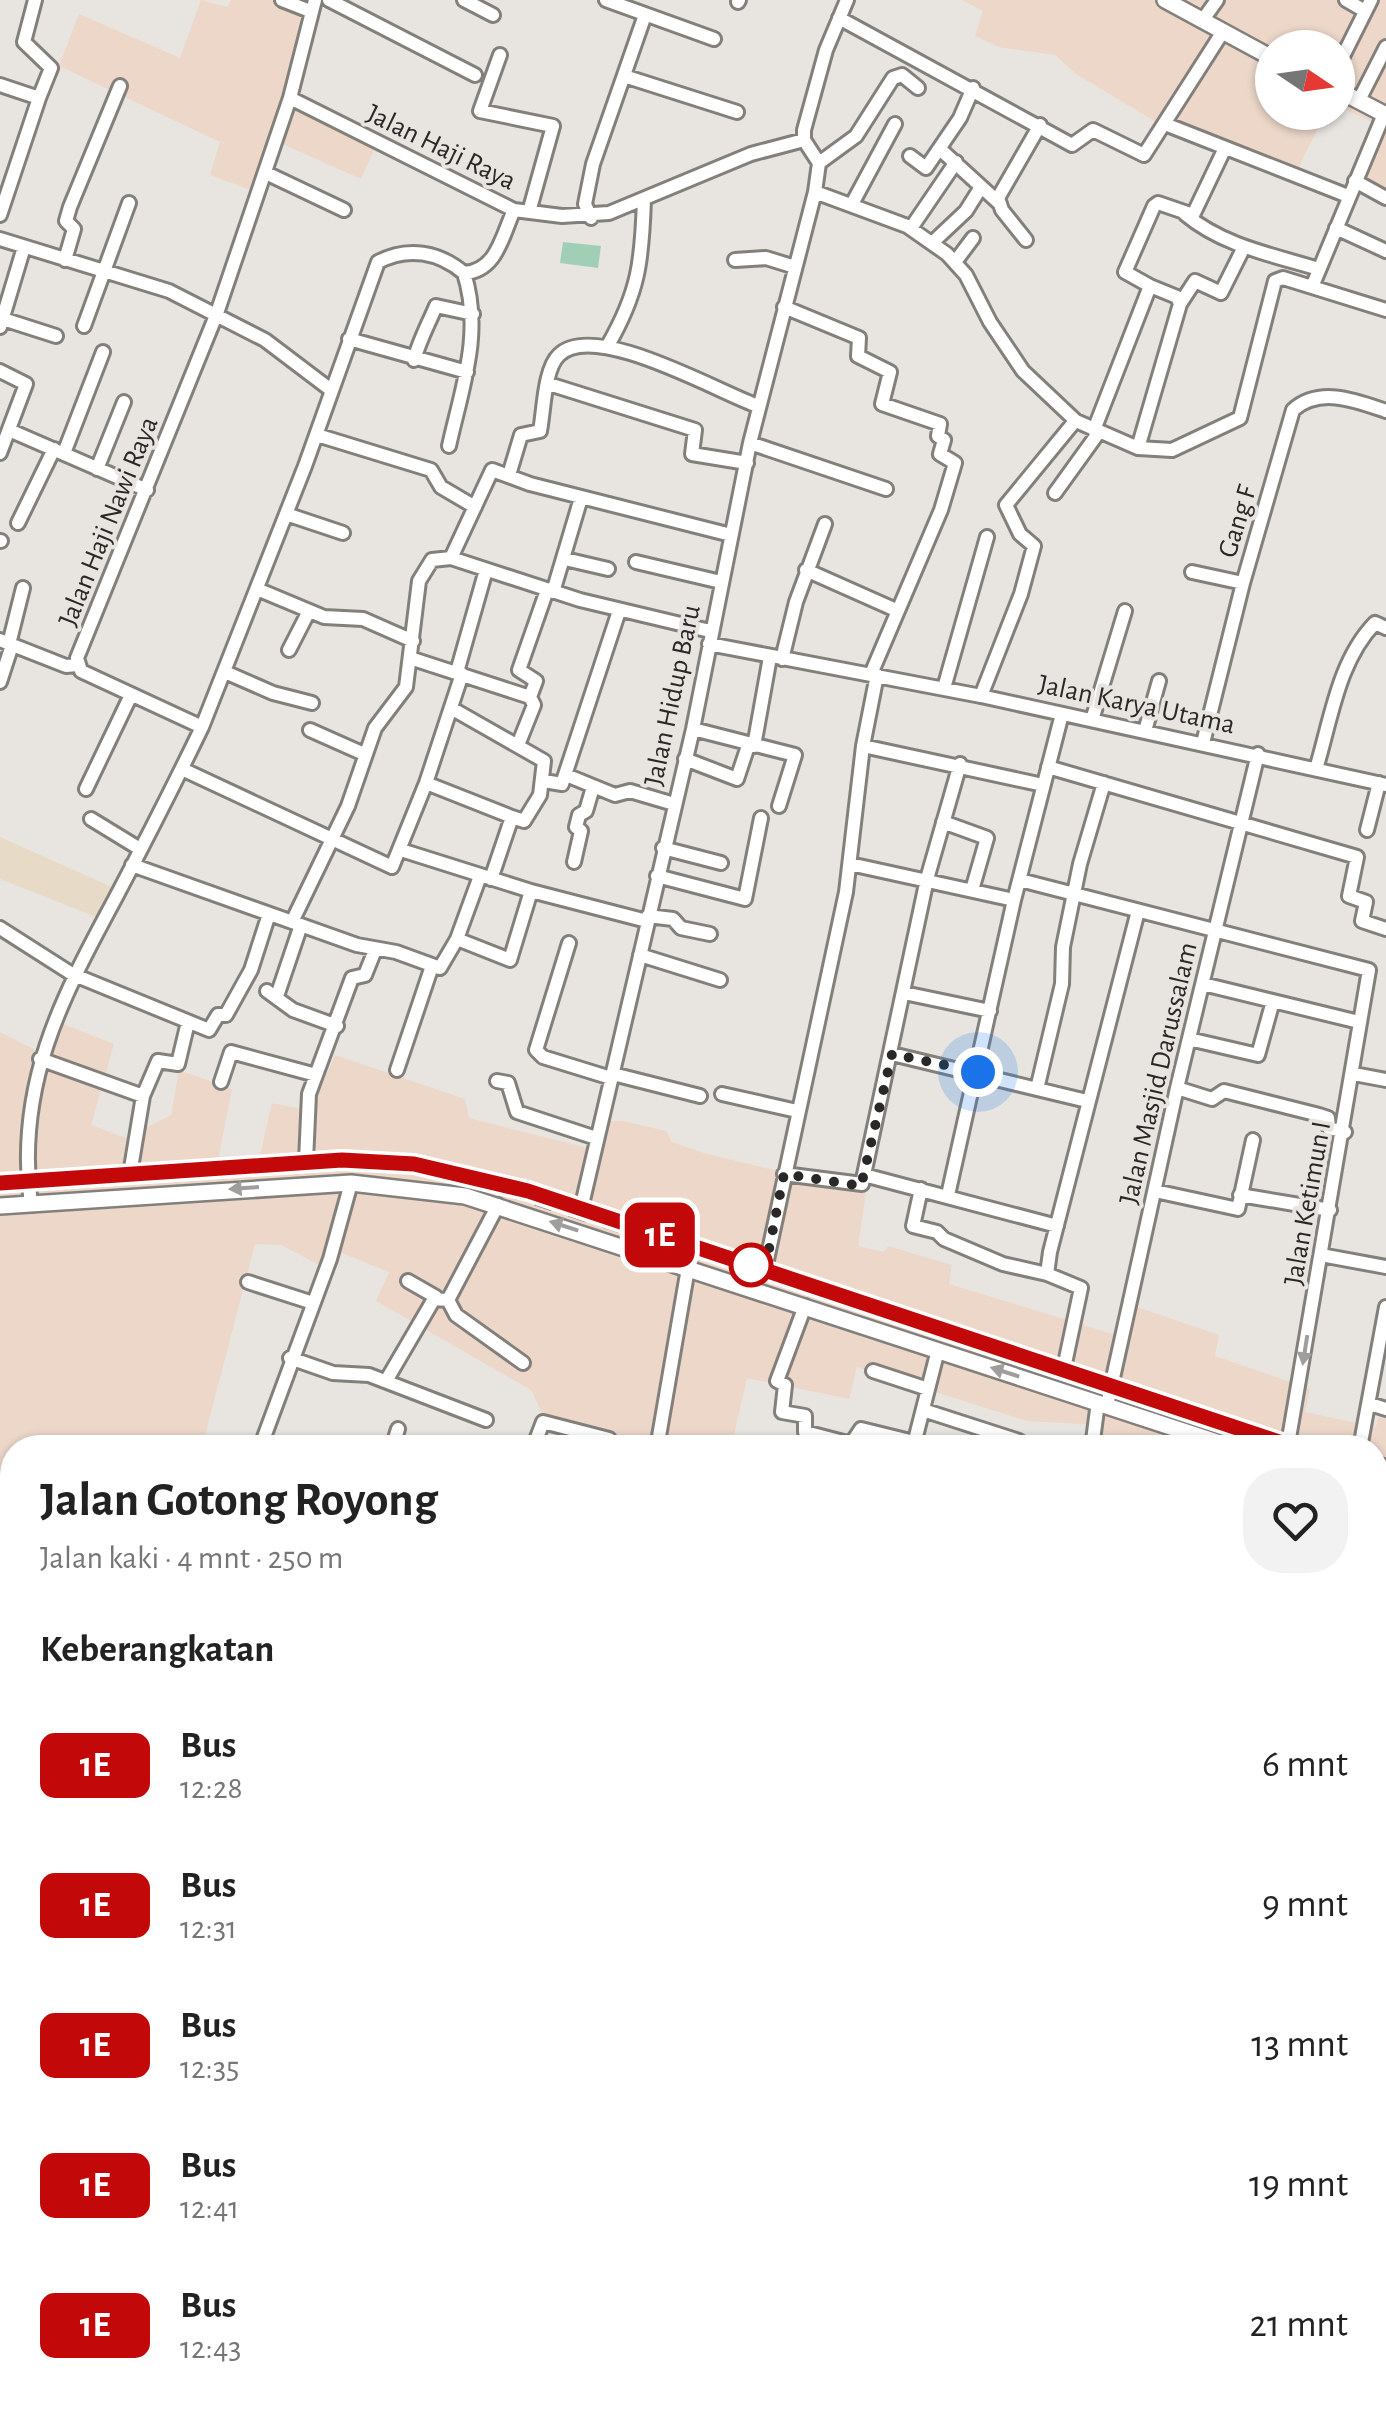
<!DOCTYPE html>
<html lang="id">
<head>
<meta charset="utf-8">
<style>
  body { margin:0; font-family:"Alegreya Sans",sans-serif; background:#f2f2f2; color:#222; height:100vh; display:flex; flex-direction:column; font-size:38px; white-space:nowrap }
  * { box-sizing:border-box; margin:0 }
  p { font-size:32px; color:#767676 }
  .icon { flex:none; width:55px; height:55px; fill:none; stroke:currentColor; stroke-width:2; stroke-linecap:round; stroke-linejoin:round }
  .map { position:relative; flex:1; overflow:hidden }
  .sheet { position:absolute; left:0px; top:1435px; width:1388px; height:980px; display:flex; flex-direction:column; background:#fff; border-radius:40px 40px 0 0; box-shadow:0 2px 8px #0004 }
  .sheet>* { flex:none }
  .badge { padding:0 20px; border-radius:15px; font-size:35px; line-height:65px }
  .needle { width:65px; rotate:103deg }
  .fabs { position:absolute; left:1255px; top:30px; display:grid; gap:20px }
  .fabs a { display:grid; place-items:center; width:100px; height:100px; border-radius:50%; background:#fff; box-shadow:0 2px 8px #0004; font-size:50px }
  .you { position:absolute; width:50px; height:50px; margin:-25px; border:8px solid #fff; border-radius:50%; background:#1a73e8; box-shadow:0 0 0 15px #1a73e833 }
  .map>.badge { position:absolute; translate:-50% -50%; box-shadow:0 0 0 5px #fff }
  h2 { padding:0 40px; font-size:38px; line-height:90px }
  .round { display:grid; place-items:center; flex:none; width:105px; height:105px; border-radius:40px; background:#f2f2f2 }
  .overview { display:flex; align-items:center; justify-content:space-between; height:170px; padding:0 40px }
  h1 { font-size:48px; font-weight:600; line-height:75px }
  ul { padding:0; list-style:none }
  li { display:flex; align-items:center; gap:30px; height:140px; padding:0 40px }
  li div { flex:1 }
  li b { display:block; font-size:38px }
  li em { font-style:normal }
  li .badge { min-width:110px; font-weight:700; text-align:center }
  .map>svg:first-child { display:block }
</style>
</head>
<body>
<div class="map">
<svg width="1386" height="2415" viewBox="0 0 1386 2415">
  <rect width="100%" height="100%" fill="#e8e5e0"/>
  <!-- commercial -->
  <path fill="#ecd7c9" d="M201,0L227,7L231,0H311L281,103L376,145L361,179L269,138L251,190L210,175L220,142L59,66L79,14L180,58Z
    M962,0H1341L1360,10L1366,0H1386V200L1355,186L1383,127L1338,106V48H1272V112L1326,113L1294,176L1156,122L1076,74L1055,55L999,47L975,36L983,11Z
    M63,1024L114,1044L91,1125L126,1138L171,1115L179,1070L232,1089L218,1160H259L272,1103L311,1111L335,1055L465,1099L469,1118L599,1151L609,1121H623L666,1131L672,1142L707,1154L866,1192L858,1246L884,1252L888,1246L952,1265L949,1284L1126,1338L1134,1306L1219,1335L1215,1356L1310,1389L1305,1412L1376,1427L1381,1409L1386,1410V1549L1375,1545V1448L1097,1447L1100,1425L1027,1421L857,1367L849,1399L747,1378L733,1439L769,1447H649L544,1417L531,1390L376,1301L389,1272L342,1253L333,1272L281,1245L255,1244L202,1447L12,1448V1770L0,1768V1032L45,1055Z"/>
  <!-- education -->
  <path fill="#e7dac6" d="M0,837L114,888L101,919L0,879Z"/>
  <!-- green -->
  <path fill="#a1cfb6" d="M563,242L601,246L598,268L560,263Z"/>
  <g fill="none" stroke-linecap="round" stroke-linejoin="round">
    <!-- major-tunnel -->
    <path stroke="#c2bfbb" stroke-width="15" stroke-dasharray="15 8" stroke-linecap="butt" d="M1375,1474L1386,1477
      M1375,1495L1386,1499"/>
    <defs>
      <path id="minor" d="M35,0L24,42L51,68L39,98
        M282,0L310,11
        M329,0L475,75
        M464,0L493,15
        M606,0L714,39
        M1346,0L1365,11
        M738,2L739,0
        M839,18L1072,145L1093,130L1144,155L1222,33
        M1202,21L1217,0
        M500,55L480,111L553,126L529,212
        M1338,66L1371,0
        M624,76L737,112
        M0,85L39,98L0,215
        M290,98L514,210L562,216L609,213L751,154L804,140
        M1359,100L1386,47
        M1165,124L1348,196
        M941,150L998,202
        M910,156L926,168L960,118L973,88
        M819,163L856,136L893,78L902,75L918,88
        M266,173L344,210
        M1355,181L1386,198
        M815,192L907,226L947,254L966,275L990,322L1023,371L1076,421L1138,448L1172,450L1240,418L1275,281L1283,278L1386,310
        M852,204L895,124
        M1185,214C1223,246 1273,255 1319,269
        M591,218L585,204L593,164L645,15
        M911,228L956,162
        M1336,228L1386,251
        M0,239L169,291L265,340L331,390
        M1026,240L1002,210L998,198L1040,125
        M932,243L966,211L981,187
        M65,260L74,229L66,221L70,207L120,86
        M735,260L766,258L795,267
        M955,262L973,238
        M1150,286L1125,272L1154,206L1158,203L1193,215L1224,150
        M1312,287L1384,114
        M1180,304L1195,281L1221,293L1244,247
        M784,307L859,338L858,356L890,372L882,404L940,424L938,436L944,440L940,454L955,463L941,510L871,674
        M3,319L56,336
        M84,326L129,203
        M0,327L24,247
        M349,339L467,372
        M607,347C639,292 642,261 644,199
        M414,360C420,339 428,325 436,306L473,314
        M0,371L26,384L0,453
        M549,384L695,430L692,454L747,463
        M9,430L147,490
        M1094,430L1150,286L1177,297L1180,304L1138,448
        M317,435L431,470L441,487L475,507
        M750,443L886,489
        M449,446C462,387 483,333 464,273
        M64,453L103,352
        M97,469L124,402
        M509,475L521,435L540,431C544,411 544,369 559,355C594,320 718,392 758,406
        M1055,493L1099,432
        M286,514L343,533
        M18,523L54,449
        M0,541H1
        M451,558L492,470L530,484L731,535
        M565,559L608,569
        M636,562L721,582
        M806,570L896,610
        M1192,572L1243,583
        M257,589L324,617L363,619L413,641
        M553,592L581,498
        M0,640L66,666L77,665
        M9,644L23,588
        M709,644L981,696L1386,785
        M289,650L309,611
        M413,659L530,697
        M782,659L796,602L825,524
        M225,672L273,693L312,703
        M457,672L486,570
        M0,682L12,645
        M944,688L987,537
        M981,696L1021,594L1034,546L1020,534L1006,505L1075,421
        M530,697L536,681L519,670L547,590
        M451,708L544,761L540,795L524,821L512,817L491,879
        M1092,720L1125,611
        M202,727L305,466L378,262C408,246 439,252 464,273C497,271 502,236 514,210
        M693,729L795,755L779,806
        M310,730L364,754
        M1145,731L1159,681
        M1203,743L1243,583L1293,410C1320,386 1357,401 1386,411
        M518,745L534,705L530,697
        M754,746L770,657
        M863,746L1043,785
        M685,759L737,779L748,746
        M1048,767L1357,857L1349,896L1366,902L1362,921L1386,929
        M182,769L392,867L426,783L462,674
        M1316,769C1331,720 1338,661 1375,623L1386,628
        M566,775L615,795L630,791L674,804
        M544,781L562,784L619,611
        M426,783L512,817
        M86,789L131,695
        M91,819L140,849
        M943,822L987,838L972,890
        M1367,830L1379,783
        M663,848L721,863
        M401,850L531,891L647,921
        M574,862L581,831L576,827L579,815L586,811L593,787
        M850,864L1014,900
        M132,865L357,945L396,952L440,968L457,939L480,876
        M657,876L745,899L761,818
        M1020,880L1369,970L1288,1444
        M648,916L673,919L681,928L710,934
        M292,922L348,806L375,728L406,687L419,581L432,560L451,558L580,600L710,631
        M0,928L72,974L209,1030L218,1015H226L251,970L269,914
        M457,939L510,960L531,891
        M569,943L536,1050L543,1057L611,1078
        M640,955L720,980
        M1203,984L1359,1022
        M267,991L293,1010L337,1026
        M904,993L990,1011
        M277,996L301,925
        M1189,1039L1258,1055L1273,1001
        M892,1054L1087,1101
        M40,1059L143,1096
        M397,1070L432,966
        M613,1074L700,1096
        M1354,1074L1386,1080
        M497,1081L508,1083L517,1112L596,1138
        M221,1082L231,1052L316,1075
        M1177,1088L1212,1099L1224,1091L1319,1115L1328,1118L1329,1128L1345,1132
        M1037,1089L1062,984L1063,947L1080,864L1104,783
        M722,1094L797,1111
        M306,1161L309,1094L352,978L365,975L375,950
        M130,1174L143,1096L158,1061L178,1064L188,1022
        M784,1174L862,1184L927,879L960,764
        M864,1175L1057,1226
        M921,1189L913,1226L937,1232L944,1239L1003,1264L1047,1274
        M1155,1191L1238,1209L1253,1140
        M948,1195L1014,900L1062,714
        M1240,1195L1330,1210
        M31,1205C15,1086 61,999 115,899C145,842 174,785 202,727L81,671L77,658L217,313L290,98L315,0
        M581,1209L693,729L750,443L815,192L819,163L804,140V130L826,50L847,0
        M1321,1255L1386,1267
        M765,1269L846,892L863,746L877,675
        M408,1281L436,1297
        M248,1282L310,1302
        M448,1300L498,1205
        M448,1300L456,1315L523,1363
        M805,1306L777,1381L785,1385L782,1412L805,1416V1432L851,1444L861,1429L914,1442
        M290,1358L333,1373L369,1375L486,1420
        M1064,1368L1081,1288L1047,1274L1050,1252L1138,911
        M873,1371L928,1389
        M386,1381L434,1299L448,1300
        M1370,1404L1386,1409
        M1107,1405L1177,1088L1258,754
        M923,1410L1019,1441L1024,1448
        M260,1448L330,1259L351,1183
        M392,1448L398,1429
        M533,1448L543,1422L609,1439L608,1448
        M657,1448L692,1245
        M913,1448L938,1350
        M1092,1448L1098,1402
        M1360,1448L1386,1307
        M1375,1463L1386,1467
        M1375,1514L1386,1518
        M1375,1756L1386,1759
        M0,1848L9,1849L12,1841
        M1375,1921L1386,1880
        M0,1948L4,1960L0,2010
        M1375,2002L1386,2005
        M0,2069L12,2071
        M0,2117L5,2099H12
        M1375,2117L1386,2118
        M1375,2135L1386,2137
        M0,2188L12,2186
        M1375,2247L1386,2249
        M0,2302L12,2305
        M1375,2359L1386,2361
        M585,2402L615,2415
        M170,2406L193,2415
        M13,2415L16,2402
        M336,2415L338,2402
        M410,2415L411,2402
        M480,2415L483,2402
        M559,2415L562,2402
        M740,2415L742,2402
        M823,2415L825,2402
        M937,2415L940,2402
        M1035,2415L1038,2402
        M1163,2415L1165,2402
        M1194,2415L1196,2402
        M1305,2415L1307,2402"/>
      <path id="major" d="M1165,0L1272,58
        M1338,90L1386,115
        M0,1183L342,1160L414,1164L528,1191L1297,1448
        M0,1206L351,1183L465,1196L1235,1448"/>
    </defs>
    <!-- minor casing -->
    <use href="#minor" stroke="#83807c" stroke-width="18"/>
    <!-- major casing -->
    <use href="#major" stroke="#83807c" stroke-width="20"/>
    <!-- minor -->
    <use href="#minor" stroke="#fff" stroke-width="12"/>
    <!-- major -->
    <use href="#major" stroke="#fff" stroke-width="15"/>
    <!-- rail -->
    <path stroke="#757370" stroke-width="4" stroke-dasharray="18 18" stroke-linecap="butt" d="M0,1190L323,1168L373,1167L463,1180L1281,1448
      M1375,1489L1386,1493"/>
  </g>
  <!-- one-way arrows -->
  <defs><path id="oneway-solid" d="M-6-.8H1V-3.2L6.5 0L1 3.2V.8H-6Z" transform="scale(2.5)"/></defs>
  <g fill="#9f9e9d">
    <use href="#oneway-solid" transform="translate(244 1188) rotate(176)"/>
    <use href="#oneway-solid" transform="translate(564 1226) rotate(-162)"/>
    <use href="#oneway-solid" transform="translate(1305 1350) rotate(99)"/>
    <use href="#oneway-solid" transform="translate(1005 1372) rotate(-162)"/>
  </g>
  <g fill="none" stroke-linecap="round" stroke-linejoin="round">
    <defs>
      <path id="line" d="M0,1183L342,1160L414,1164L528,1191L1297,1448"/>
    </defs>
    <!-- line casing -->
    <use href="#line" stroke="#fff" stroke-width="22"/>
    <!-- line -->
    <use href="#line" stroke="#c20809" stroke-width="15"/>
    <!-- walk -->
    <path stroke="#292826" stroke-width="10" stroke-dasharray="0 18" d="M751,1265L765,1269L784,1174L861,1186L892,1054L978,1072"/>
  </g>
  <!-- markers -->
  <circle fill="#fff" stroke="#c20809" stroke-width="5" cx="751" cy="1265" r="20"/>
  <g text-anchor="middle" stroke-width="8" stroke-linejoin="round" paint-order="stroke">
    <!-- street labels -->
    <g font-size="28" fill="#292826" stroke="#e8e5e0">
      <text transform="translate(442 146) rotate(26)" y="10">Jalan Haji Raya</text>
      <text transform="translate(107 521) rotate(-68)" y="10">Jalan Haji Nawi Raya</text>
      <text transform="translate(1236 521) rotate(-73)" y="10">Gang F</text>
      <text transform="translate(671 695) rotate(-78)" y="10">Jalan Hidup Baru</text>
      <text transform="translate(1137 703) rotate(12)" y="10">Jalan Karya Utama</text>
      <text transform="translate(1157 1073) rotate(-77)" y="10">Jalan Masjid Darussalam</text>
      <text transform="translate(1306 1203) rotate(-80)" y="10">Jalan Ketimun I</text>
    </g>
  </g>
</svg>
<div class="fabs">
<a><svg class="needle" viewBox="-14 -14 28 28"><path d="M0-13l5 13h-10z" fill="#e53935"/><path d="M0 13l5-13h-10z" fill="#767676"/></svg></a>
</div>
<div class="you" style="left:978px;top:1072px"></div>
<b class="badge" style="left:660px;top:1235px;background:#c20809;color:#fff">1E</b>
<section class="sheet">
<div class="overview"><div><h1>Jalan Gotong Royong</h1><p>Jalan kaki · 4 mnt · 250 m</p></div><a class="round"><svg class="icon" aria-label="heart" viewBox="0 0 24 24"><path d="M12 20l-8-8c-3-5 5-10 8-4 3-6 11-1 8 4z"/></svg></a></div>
<h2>Keberangkatan</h2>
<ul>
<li><span class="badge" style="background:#c20809;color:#fff">1E</span><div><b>Bus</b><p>12:28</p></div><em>6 mnt</em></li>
<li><span class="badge" style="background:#c20809;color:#fff">1E</span><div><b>Bus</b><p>12:31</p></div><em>9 mnt</em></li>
<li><span class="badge" style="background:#c20809;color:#fff">1E</span><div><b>Bus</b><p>12:35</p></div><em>13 mnt</em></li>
<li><span class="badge" style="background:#c20809;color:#fff">1E</span><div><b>Bus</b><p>12:41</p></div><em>19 mnt</em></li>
<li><span class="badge" style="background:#c20809;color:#fff">1E</span><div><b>Bus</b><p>12:43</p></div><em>21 mnt</em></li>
</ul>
</section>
</div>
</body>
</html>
